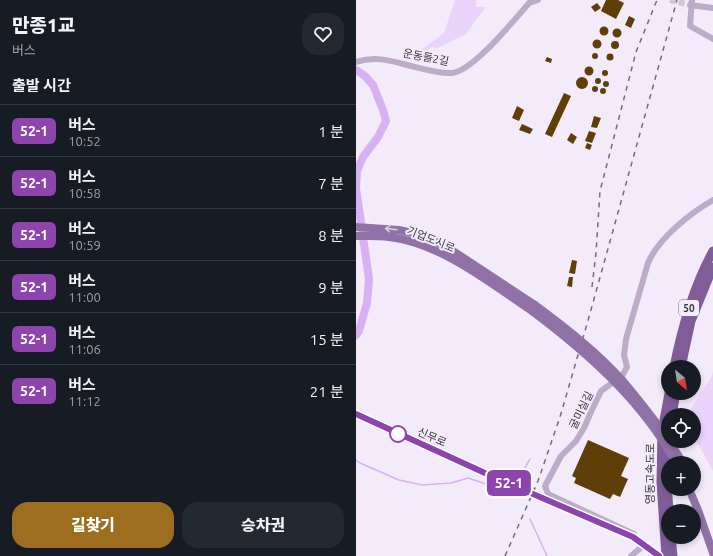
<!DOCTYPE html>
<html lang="ko">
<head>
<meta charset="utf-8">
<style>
  body { margin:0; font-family:Ubuntu,"Noto Sans KR",sans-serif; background:#242831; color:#f1f3f6; height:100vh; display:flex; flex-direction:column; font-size:15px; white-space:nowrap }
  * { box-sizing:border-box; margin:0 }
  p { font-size:13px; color:#9ea1a6 }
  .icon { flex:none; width:22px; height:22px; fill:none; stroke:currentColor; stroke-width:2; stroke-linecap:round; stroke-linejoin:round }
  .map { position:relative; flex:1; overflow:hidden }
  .drawer { display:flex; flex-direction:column; background:#171b24; width:356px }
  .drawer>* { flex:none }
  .badge { padding:0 8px; border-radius:6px; font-size:14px; line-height:26px }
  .needle { width:26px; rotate:150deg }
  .tools { position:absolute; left:305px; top:360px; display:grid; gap:8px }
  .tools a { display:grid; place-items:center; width:40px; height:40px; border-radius:50%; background:#171b24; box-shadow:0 2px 6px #0003; font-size:20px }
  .map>.badge { position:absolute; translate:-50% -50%; box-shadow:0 0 0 2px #fff }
  h2 { padding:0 12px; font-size:15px; line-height:36px }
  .round { display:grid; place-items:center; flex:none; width:42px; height:42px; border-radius:16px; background:#242831 }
  .summary { display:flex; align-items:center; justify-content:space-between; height:68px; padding:0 12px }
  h1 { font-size:19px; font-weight:800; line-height:30px }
  .primary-button { display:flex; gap:8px; margin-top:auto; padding:8px 12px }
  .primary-button a { flex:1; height:46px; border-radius:16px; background:#9d6d20; color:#fff; font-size:16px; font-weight:800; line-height:46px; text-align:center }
  .primary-button a+a { background:#242831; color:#f1f3f6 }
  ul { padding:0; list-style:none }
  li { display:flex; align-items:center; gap:12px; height:52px; padding:0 12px; border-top:1px solid #363941 }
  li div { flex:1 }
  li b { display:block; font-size:15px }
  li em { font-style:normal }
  li .badge { min-width:44px; font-weight:700; text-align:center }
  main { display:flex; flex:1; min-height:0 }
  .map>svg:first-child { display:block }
</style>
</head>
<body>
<main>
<section class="drawer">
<div class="summary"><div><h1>만종1교</h1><p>버스</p></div><a class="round"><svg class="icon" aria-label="heart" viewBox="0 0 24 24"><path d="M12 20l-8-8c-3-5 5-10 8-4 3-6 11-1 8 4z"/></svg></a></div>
<h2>출발 시간</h2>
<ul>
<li><span class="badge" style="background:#8e44ad;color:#fff">52-1</span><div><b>버스</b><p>10:52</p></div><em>1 분</em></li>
<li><span class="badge" style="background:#8e44ad;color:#fff">52-1</span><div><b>버스</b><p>10:58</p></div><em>7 분</em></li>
<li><span class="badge" style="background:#8e44ad;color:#fff">52-1</span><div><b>버스</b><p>10:59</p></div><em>8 분</em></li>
<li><span class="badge" style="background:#8e44ad;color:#fff">52-1</span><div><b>버스</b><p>11:00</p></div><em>9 분</em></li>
<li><span class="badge" style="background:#8e44ad;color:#fff">52-1</span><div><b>버스</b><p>11:06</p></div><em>15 분</em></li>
<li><span class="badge" style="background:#8e44ad;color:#fff">52-1</span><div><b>버스</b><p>11:12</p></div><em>21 분</em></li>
</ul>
<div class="primary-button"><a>길찾기</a><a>승차권</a></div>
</section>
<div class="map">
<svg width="357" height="556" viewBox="0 0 357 556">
  <rect width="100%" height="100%" fill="#f4ebfa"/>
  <!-- green -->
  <path fill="#ead4fb" d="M99,0H120V7H130L110,34L81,48L75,47L67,55L65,50L88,33Z
    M357,370V471L338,437V415H331L356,376Z"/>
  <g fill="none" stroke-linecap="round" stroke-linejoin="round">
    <!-- stream -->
    <path stroke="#d7b1f3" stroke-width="1.5" d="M0,460L4,463L43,480L66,485L95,483L112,478L139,487L151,486
      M155,482L167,471L174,459
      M140,488L150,495
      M174,519L191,556"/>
    <!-- river -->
    <path stroke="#d7b1f3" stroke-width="8" d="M0,70L9,76L17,85L27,110L30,121L22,137L7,157L1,171L0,188L13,279L11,303L3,331L0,335"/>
  </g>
  <!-- building -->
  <path fill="#5f3f07" d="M250,0H262L268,3L260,19L245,11Z
    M241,3L245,8L239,12L235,7Z
    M273,16L279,19L275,28L269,25Z
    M243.5 31a4.5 4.5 0 1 1 9 0a4.5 4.5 0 1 1-9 0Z
    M256.5 33a4.5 4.5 0 1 1 9 0a4.5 4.5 0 1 1-9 0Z
    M236.5 44a4.5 4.5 0 1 1 9 0a4.5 4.5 0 1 1-9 0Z
    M255 45a4 4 0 1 1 8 0a4 4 0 1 1-8 0Z
    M236 56a3 3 0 1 1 6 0a3 3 0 1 1-6 0Z
    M250.5 57a3.5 3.5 0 1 1 7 0a3.5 3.5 0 1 1-7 0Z
    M191,57L196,59L195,63L189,61Z
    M228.5 71a4.5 4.5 0 1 1 9 0a4.5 4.5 0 1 1-9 0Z
    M246 73a3 3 0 1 1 6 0a3 3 0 1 1-6 0Z
    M220 83a6 6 0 1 1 12 0a6 6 0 1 1-12 0Z
    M239 81a3 3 0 1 1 6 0a3 3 0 1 1-6 0Z
    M247 84a3 3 0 1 1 6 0a3 3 0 1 1-6 0Z
    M236 89a3 3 0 1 1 6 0a3 3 0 1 1-6 0Z
    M244 91a3 3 0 1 1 6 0a3 3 0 1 1-6 0Z
    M208,93L215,96L196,137L189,134Z
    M161,106L168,110L163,121L156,118Z
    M238,116L245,118L241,128L235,127Z
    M166,124L177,129L174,134L163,130Z
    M233,131L240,133L236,143L229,141Z
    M215,133L221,137L217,144L211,140Z
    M231,143L236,145L234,150L229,148Z
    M216,260L221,261L219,274L213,273Z
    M213,277H217L216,287L211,286Z
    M232,440L273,458L265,476L272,479L264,497L257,494L254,499L218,483L220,478L216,476Z"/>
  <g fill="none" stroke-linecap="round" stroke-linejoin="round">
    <!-- minor-tunnel -->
    <path stroke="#cec7d4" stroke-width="6" stroke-dasharray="6 3" stroke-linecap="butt" d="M314,0L334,5"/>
    <!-- minor -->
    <path stroke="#bcabc9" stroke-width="6" d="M336,0L334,26L357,39
      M173,3L182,0
      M334,5L357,8
      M0,62C18,56 33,60 51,65C65,68 81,74 96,73C118,71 160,17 176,0
      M0,414L141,479
      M244,523L277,537L301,555
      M277,537L278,534L192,494L189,486L205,456L220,441L228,428L234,414L245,391L266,376L271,367L268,355L270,339L292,263C302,239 334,213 357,200
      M275,556L288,545"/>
    <!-- major -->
    <path stroke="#9072a6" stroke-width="8" d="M0,227L43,230L57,233L79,241L94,249L179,305
      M0,236C13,236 27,235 40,238C88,246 136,284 176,311
      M313,441L327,463
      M333,489L342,510L357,553"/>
    <!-- highway -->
    <path stroke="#805d99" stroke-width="9" d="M318,367C326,327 337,287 357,251
      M325,367L335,321L357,267
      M316,415L320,393
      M313,441L311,482L313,511
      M315,537L317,556
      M310,556L305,483L306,431L313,393"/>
    <!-- rail -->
    <path stroke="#726d76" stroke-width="1.5" stroke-dasharray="5 5" stroke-linecap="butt" d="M236,287L240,253L244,191L280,52L301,0
      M149,556L182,481L204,417L233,317L321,0"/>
    <!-- minor-bridge -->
    <path stroke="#bcabc9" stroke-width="6" d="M141,479L244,523"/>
    <!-- major-bridge -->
    <path stroke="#9072a6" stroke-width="8" d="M179,305C210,328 241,352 267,381C283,400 298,419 312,439
      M176,311C232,353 286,401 320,463"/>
  </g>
  <!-- one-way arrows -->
  <defs><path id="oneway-shaft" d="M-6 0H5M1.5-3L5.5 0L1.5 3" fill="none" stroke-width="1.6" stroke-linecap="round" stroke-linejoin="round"/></defs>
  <use stroke="#dbcde5" href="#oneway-shaft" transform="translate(35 229) rotate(-173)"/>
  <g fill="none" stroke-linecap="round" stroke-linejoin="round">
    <defs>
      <path id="line" d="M0,414L142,479L277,537L303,556"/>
    </defs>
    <!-- line casing -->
    <use href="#line" stroke="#fff" stroke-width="9"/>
    <!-- line -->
    <use href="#line" stroke="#8e44ad" stroke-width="6"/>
  </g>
  <!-- markers -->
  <circle fill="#fff" stroke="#8e44ad" stroke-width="2" cx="42" cy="434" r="8"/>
  <g text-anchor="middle" stroke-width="4" stroke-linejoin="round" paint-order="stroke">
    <!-- shield labels -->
    <rect fill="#f4ebfa" stroke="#706c74" stroke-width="1" x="323" y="300" width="20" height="16" rx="3"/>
    <g font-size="10" font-weight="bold" fill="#38353b">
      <text x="333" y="312">50</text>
    </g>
    <!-- street labels -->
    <g font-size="11" fill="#38353b" stroke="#f4ebfa">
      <text transform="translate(70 57) rotate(11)" y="4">운동들2길</text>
      <text transform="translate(75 239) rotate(22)" y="4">기업도시로</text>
      <text transform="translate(225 410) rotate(-64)" y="4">굴미실길</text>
      <text transform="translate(76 437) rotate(24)" y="4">신무로</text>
      <text transform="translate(294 474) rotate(-90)" y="4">영동고속도로</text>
    </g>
  </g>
</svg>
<div class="tools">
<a><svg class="needle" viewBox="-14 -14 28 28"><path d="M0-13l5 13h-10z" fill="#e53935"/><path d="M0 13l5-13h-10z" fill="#9ea1a6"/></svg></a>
<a><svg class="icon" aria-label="locate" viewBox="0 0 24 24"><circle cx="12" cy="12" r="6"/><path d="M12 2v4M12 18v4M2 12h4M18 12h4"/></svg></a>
<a>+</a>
<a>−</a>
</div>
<b class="badge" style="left:153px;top:483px;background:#8e44ad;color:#fff">52-1</b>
</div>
</main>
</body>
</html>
